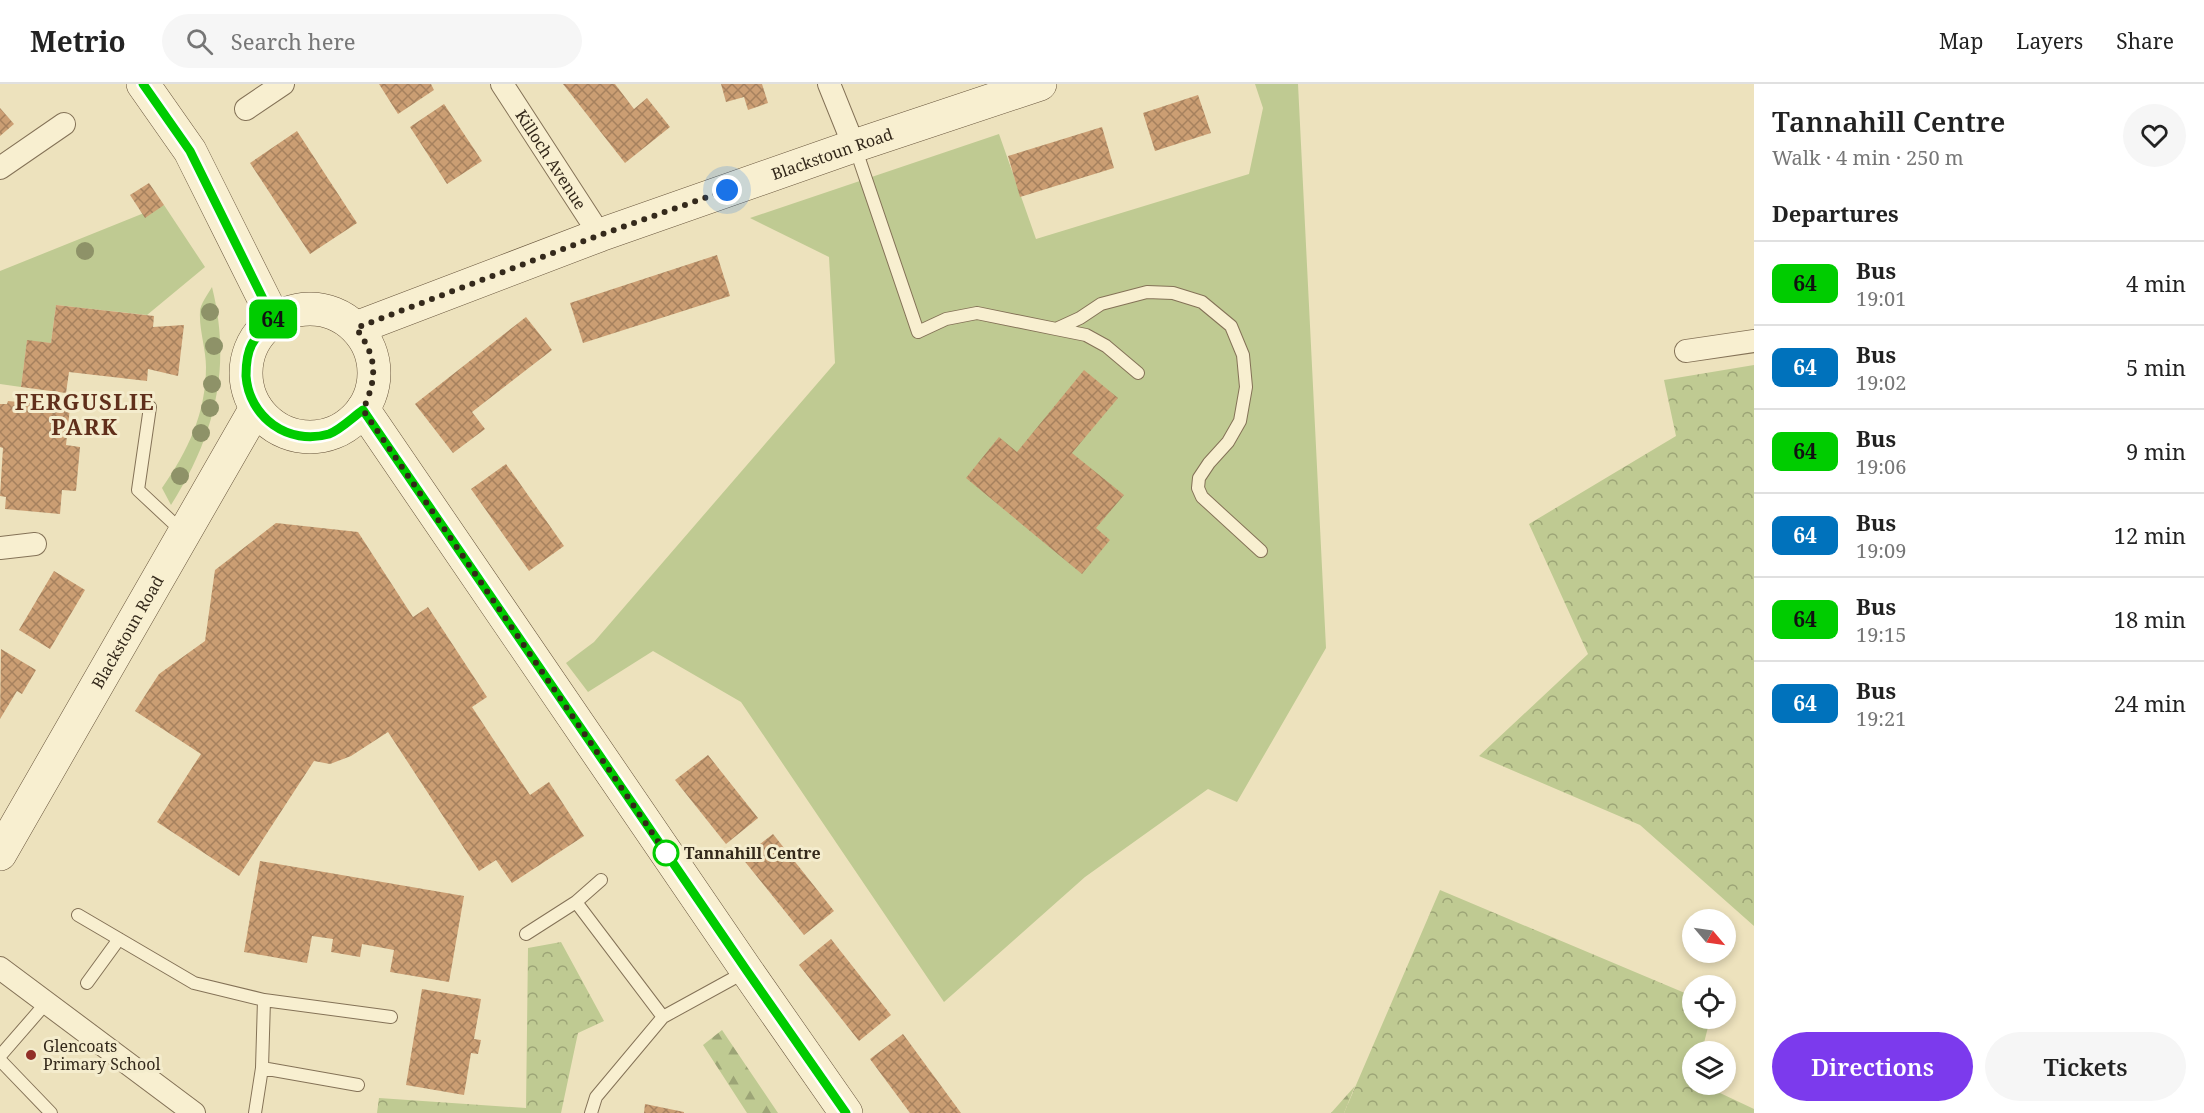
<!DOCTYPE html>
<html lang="en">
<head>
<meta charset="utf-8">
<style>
  body { margin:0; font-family:"Noto Serif",serif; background:#f6f6f6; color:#222; height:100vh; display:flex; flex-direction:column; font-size:22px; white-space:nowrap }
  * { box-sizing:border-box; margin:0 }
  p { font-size:20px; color:#767676 }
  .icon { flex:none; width:33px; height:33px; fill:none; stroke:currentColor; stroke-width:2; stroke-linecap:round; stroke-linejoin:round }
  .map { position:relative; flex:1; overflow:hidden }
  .details { display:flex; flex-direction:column; background:#fff; width:450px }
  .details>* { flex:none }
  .badge { padding:0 12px; border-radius:9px; font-size:21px; line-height:39px }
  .needle { width:39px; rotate:119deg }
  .fabs { position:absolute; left:1682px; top:825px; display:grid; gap:12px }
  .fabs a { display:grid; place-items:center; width:54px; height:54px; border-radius:50%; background:#fff; box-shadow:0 3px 9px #0003; font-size:30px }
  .you { position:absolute; width:30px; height:30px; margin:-15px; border:4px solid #fff; border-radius:50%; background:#1a73e8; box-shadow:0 0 0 9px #1a73e833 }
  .map>.badge { position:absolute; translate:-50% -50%; box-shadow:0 0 0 3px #fff }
  h2 { padding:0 18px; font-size:22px; line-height:54px }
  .round { display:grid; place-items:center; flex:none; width:63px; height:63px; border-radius:32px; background:#f6f6f6 }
  .summary { display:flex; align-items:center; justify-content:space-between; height:102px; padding:0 18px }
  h1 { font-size:28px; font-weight:600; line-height:45px }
  .primary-button { display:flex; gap:12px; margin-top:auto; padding:12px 18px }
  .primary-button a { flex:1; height:69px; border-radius:36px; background:#7c3aed; color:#fff; font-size:24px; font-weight:600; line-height:69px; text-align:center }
  .primary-button a+a { background:#f6f6f6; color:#222 }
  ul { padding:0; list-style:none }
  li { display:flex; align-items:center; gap:18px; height:84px; padding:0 18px; border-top:2px solid #e0e0e0 }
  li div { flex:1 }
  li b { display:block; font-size:22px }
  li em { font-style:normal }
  li .badge { min-width:66px; font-weight:700; text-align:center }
  header { display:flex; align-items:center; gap:36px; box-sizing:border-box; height:84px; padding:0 30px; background:#fff; border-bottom:2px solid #e0e0e0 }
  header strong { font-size:28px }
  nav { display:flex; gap:33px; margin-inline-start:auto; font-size:21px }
  .search { width:420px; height:54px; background:#f6f6f6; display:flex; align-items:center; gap:15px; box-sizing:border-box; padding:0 21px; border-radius:33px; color:#767676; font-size:22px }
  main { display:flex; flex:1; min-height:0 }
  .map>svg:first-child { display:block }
</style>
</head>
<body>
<header>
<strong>Metrio</strong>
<div class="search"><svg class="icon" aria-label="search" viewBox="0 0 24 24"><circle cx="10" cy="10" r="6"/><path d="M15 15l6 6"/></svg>Search here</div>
<nav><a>Map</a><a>Layers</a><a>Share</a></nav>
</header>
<main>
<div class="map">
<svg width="1754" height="1029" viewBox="0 0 1754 1029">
  <defs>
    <pattern id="forest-firs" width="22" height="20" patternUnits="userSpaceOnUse" patternTransform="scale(1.5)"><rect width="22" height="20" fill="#bfca92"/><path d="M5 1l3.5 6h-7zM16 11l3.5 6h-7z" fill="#9ca476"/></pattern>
    <pattern id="park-crowns" width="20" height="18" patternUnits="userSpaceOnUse" patternTransform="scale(1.5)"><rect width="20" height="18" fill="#bfca92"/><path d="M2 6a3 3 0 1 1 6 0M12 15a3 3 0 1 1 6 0" fill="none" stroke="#9ca476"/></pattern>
    <pattern id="building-cross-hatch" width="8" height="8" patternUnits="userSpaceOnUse" patternTransform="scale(1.5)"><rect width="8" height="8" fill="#cb9e73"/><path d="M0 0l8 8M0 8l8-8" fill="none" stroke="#a6815e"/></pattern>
  </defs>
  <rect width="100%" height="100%" fill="#ede2bd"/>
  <!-- green -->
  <path fill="#bfca92" d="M1255,0H1298L1326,564L1237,718L1208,705L1085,793L944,918L741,618L653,567L588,608L566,579L594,558L835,279L829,173L750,134L999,50L1036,155L1249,90L1263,24Z
    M164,121L205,183L147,231L56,221L51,259L27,257L21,303L0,300V187Z
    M212,203C232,283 215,352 171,421L162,404C188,367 206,329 206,283C206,265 199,246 200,228C200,220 208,210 212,203Z"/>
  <!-- forest -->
  <path fill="url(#forest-firs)" d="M722,946L778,1029H747L703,961Z
    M1355,1002L1344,1029H1331Z"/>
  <!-- park -->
  <path fill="url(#park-crowns)" d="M1754,281V842L1640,741L1479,672L1588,570L1529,440L1676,352L1664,296Z
    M1440,806L1692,912V934L1710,935L1702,967L1692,968V1000L1703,1001L1754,1025V1029H1344Z
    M561,858L604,937L578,949L561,1029H377L379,1014L526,1024L528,864Z"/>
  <!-- building -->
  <path fill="url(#building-cross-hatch)" d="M379,0H431L434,6L398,30Z
    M563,0H615L634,25L647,14L670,43L625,79Z
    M721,0H762L768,19L748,26L744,13L726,18Z
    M1198,11L1211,49L1155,67L1143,29Z
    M444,20L482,77L447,100L410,43Z
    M0,24L14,40L0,52Z
    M1102,43L1114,84L1020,113L1008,72Z
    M297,47L357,139L310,170L250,79Z
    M149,99L164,121L145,134L130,111Z
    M717,171L730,212L583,259L570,219Z
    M56,221L154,232L153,243L184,241L178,292L148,285L147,297L69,288L66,309L21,303L27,256L51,259Z
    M526,233L552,266L472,328L485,345L453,369L415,320Z
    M1084,286L1118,314L1072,369L1124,411L1096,444L1110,456L1082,490L966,394L999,353L1017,368Z
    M8,317L70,323L66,361L80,363L76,407L62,406L60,430L5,425L6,413L0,412L3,364L0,363V320H7Z
    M506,380L564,462L529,487L471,405Z
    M276,439L358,448L413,533L428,523L487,613L472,623L530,711L549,698L584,752L512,799L496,776L479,787L388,648L351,672L330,680L314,677L239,792L157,738L201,670L135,627L159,590L205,557L215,486Z
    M54,487L85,506L50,565L19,546Z
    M1,565L36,586L22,610L17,607L0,635Z
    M708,671L758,734L726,760L675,696Z
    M773,750L834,827L804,851L742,774Z
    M260,777L464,812L449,898L390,888L394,866L362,860L360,873L331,868L333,855L312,852L307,879L244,868Z
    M831,855L891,931L859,957L799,881Z
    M422,905L481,915L474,955L481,956L478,970L471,969L464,1011L406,1001Z
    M903,950L961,1029H910L870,975Z
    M645,1020L684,1028V1029H644Z"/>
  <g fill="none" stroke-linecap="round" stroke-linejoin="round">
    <defs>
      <path id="lane" d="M855,63L918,248L946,235L977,229L1056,245L1080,234L1101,220L1147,208L1173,209L1202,218L1231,242L1243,271L1246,303L1240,337L1228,358L1209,379L1199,394L1198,404L1202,413L1261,467
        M1056,245L1086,251L1106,262L1138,289
        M150,323L138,406L184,449
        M576,818L663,933
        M78,831L194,899L264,916L262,984L255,1029
        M526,850L576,818L601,796
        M87,899L119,855
        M264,916L391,933
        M0,972L46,919
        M0,976L51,1029
        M262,984L358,1001
        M591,1029L596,1013L663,933L745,888"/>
      <g id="street">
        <path id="s1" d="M502,0L600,151"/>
        <path d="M829,0L854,62"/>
        <path d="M246,25L283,0"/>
        <path d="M0,84L64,40"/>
        <path d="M1686,267L1754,257"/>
        <path d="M0,464L35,460"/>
        <path d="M0,884L194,1029"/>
      </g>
      <g id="secondary">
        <path d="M143,0L190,67L274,235"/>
        <circle cx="310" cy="289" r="64"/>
        <path id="s2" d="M356,244L600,151L854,62L1040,0"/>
        <path d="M363,325L747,887L846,1029"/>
        <path id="s3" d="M0,770L256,324"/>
      </g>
    </defs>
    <!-- lane casing -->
    <use href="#lane" stroke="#847257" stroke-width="14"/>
    <!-- street casing -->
    <use href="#street" stroke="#847257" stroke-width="24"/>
    <!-- secondary casing -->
    <use href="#secondary" stroke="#66533a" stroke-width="34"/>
    <!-- lane -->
    <use href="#lane" stroke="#f8efd0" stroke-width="12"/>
    <!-- street -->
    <use href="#street" stroke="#f8efd0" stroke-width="22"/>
    <!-- secondary -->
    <use href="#secondary" stroke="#f8efd0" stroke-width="33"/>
  </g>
  <!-- trees -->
  <g fill="#8e9268">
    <circle cx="85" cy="167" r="9"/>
    <circle cx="210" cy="228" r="9"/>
    <circle cx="214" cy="262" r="9"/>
    <circle cx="212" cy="300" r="9"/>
    <circle cx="210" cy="324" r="9"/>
    <circle cx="201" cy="349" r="9"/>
    <circle cx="180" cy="392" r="9"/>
  </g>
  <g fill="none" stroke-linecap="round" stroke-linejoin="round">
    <defs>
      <path id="line" d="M143,0L190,67L273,235C267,243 257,251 252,260C247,269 246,282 246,292C249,333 288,362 329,350C340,346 353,333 363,326L747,887L846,1029"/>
    </defs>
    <!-- line casing -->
    <use href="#line" stroke="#fff" stroke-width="14"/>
    <!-- line -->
    <use href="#line" stroke="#0c0" stroke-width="9"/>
    <!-- walk -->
    <path stroke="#34291b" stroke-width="6" stroke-dasharray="0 10.8" d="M666,769L668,772L363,326C378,292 377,273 356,244L600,151L727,106"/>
  </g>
  <!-- markers -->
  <circle fill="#fff" stroke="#0c0" stroke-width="3" cx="666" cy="769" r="12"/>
  <circle fill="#922f28" stroke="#f4eccd" stroke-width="2" cx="31" cy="971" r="6"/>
  <g text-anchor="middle" stroke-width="6" stroke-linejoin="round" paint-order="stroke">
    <!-- street labels -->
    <g font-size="16" fill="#34291b" stroke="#f4eccd">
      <text dy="6" stroke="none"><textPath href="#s2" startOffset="507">Blackstoun Road</textPath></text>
      <text dy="6" stroke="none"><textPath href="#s1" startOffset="90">Killoch Avenue</textPath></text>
      <text dy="6" stroke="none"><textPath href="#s3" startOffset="256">Blackstoun Road</textPath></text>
    </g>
    <!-- stop labels -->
    <g font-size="16" font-weight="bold" fill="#34291b" stroke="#f4eccd" text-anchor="start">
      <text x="684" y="775">Tannahill Centre</text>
    </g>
    <!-- poi labels -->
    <g font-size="16" fill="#34291b" stroke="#f4eccd" text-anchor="start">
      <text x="43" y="968">Glencoats<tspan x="43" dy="18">Primary School</tspan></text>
    </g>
    <!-- district labels -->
    <g font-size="22" font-weight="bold" letter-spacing="1.5" fill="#602f1b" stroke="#f4eccd">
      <text x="85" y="326">FERGUSLIE<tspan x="85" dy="25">PARK</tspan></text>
    </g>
  </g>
</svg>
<div class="fabs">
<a><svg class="needle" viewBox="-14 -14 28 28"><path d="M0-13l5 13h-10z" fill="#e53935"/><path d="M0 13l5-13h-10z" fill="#767676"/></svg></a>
<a><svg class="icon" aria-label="locate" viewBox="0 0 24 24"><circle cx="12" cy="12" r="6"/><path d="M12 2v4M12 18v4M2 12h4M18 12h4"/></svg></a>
<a><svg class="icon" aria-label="layers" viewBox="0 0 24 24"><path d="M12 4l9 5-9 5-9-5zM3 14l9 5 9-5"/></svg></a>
</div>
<div class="you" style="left:727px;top:106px"></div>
<b class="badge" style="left:273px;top:235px;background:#0c0;color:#111">64</b>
</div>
<section class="details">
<div class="summary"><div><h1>Tannahill Centre</h1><p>Walk · 4 min · 250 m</p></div><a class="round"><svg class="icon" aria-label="heart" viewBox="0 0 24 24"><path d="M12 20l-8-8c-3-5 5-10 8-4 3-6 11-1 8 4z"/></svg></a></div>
<h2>Departures</h2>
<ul>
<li><span class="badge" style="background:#0c0;color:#111">64</span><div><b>Bus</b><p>19:01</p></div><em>4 min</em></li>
<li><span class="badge" style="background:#0072bc;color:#fff">64</span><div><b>Bus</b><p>19:02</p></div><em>5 min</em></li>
<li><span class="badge" style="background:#0c0;color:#111">64</span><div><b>Bus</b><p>19:06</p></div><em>9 min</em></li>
<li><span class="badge" style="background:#0072bc;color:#fff">64</span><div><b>Bus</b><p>19:09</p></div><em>12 min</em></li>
<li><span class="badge" style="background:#0c0;color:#111">64</span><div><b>Bus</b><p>19:15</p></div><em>18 min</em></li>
<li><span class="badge" style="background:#0072bc;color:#fff">64</span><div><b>Bus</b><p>19:21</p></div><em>24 min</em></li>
</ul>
<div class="primary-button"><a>Directions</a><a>Tickets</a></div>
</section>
</main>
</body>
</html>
